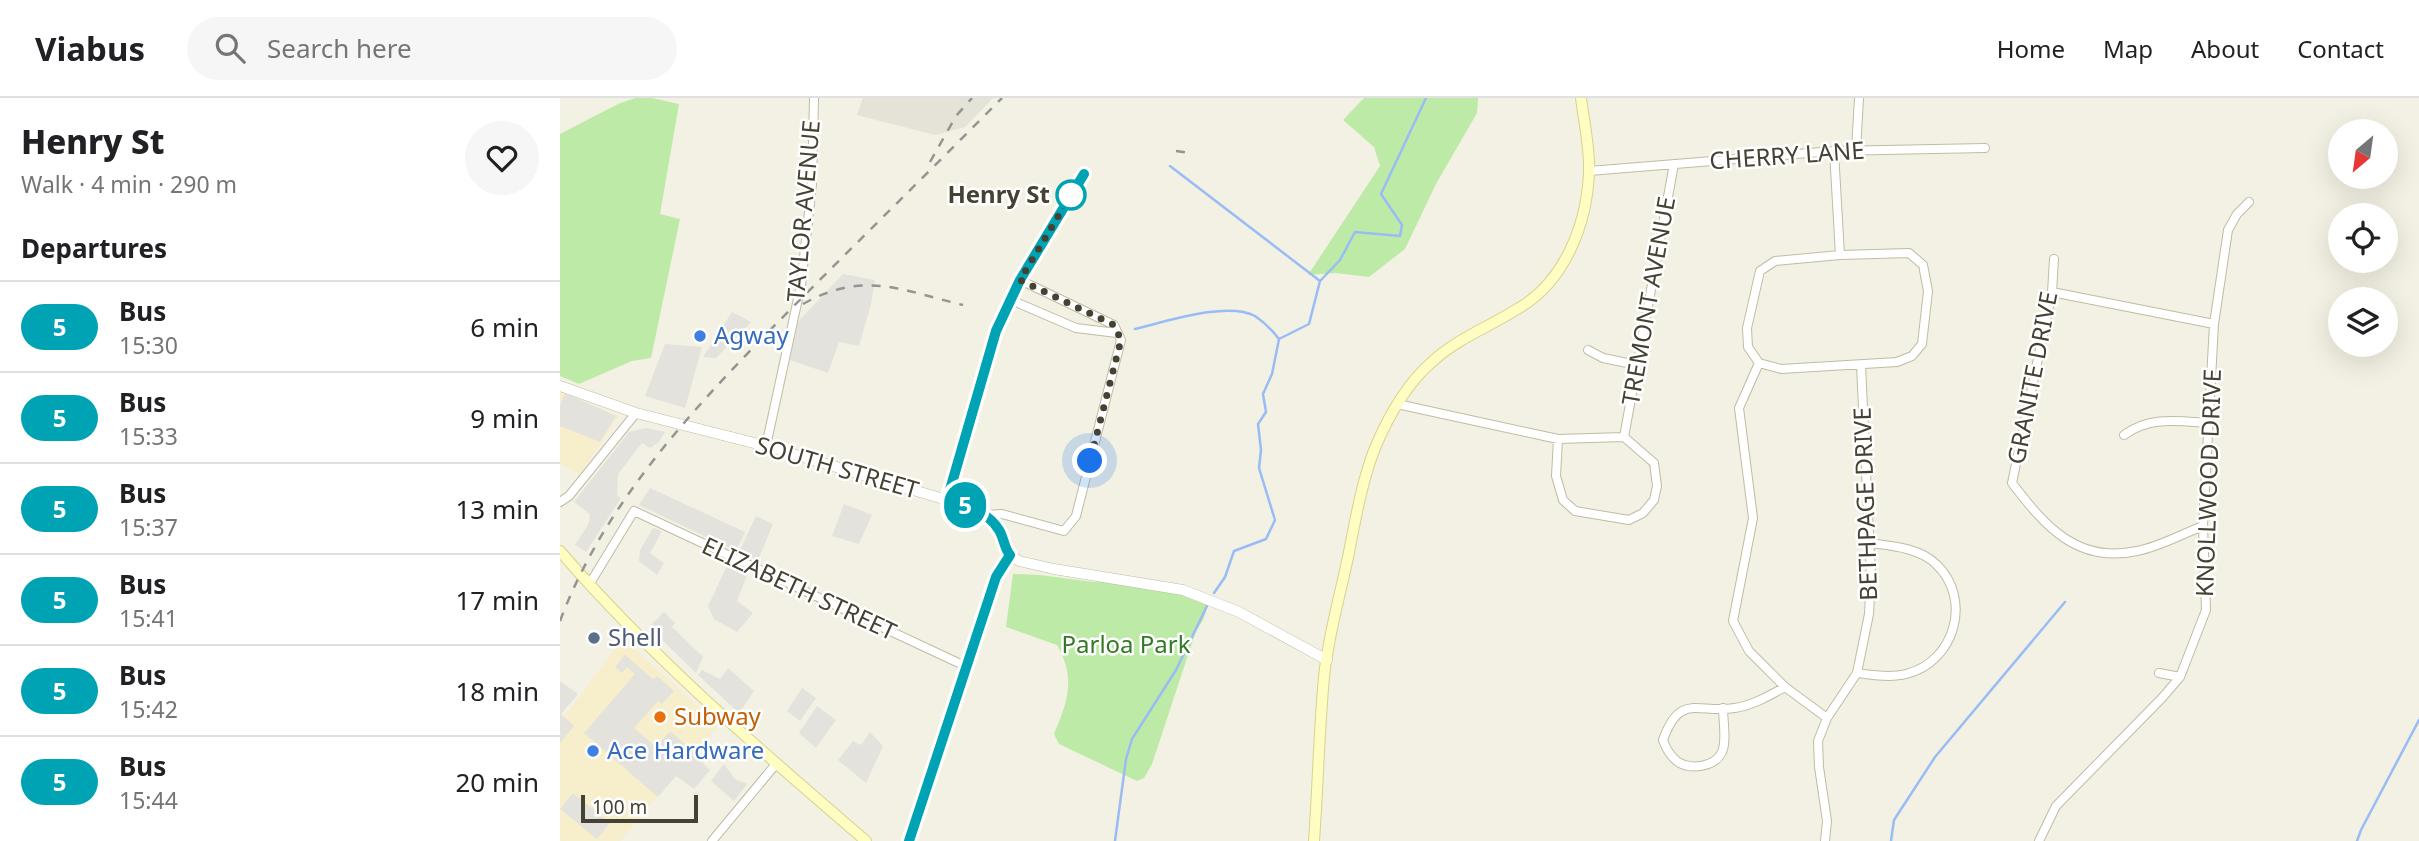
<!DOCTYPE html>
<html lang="en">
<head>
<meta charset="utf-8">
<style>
  body { margin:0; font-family:"Noto Sans",sans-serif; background:#f6f6f6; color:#202124; height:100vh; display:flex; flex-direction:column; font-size:26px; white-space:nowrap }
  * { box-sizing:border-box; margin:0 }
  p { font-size:23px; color:#757577 }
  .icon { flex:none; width:38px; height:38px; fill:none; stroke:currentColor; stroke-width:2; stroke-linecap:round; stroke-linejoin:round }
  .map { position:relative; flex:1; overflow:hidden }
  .panel { display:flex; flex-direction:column; background:#fff; width:560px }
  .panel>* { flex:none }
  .badge { padding:0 14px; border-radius:23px; font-size:24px; line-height:46px }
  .needle { width:46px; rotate:209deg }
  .fabs { position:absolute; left:1768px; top:21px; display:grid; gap:14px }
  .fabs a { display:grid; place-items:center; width:70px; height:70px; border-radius:50%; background:#fff; box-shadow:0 7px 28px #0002; font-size:35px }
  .scale { position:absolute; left:21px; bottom:18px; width:117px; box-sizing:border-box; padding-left:7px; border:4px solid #454233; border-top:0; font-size:19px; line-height:24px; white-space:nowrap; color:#454233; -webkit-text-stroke:5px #fff; paint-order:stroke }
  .you { position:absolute; width:35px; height:35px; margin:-18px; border:5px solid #fff; border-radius:50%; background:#1a73e8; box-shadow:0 0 0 10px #1a73e833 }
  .map>.badge { position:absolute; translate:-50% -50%; box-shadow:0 0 0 4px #fff }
  h2 { padding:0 21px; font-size:26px; line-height:63px }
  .round { display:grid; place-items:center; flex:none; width:74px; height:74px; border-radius:37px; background:#f6f6f6 }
  .headline { display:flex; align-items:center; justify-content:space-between; height:119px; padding:0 21px }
  h1 { font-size:33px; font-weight:800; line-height:52px }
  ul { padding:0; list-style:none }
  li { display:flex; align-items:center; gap:21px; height:91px; padding:0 21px; border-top:2px solid #e0e0e0 }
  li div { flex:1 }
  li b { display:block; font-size:26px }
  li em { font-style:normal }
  li .badge { min-width:77px; font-weight:700; text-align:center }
  header { display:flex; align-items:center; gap:42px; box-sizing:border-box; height:98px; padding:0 35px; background:#fff; border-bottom:2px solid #e0e0e0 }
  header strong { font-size:33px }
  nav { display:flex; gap:38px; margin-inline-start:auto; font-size:24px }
  .search { width:490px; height:63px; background:#f6f6f6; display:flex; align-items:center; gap:18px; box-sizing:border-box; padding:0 24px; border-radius:38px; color:#757577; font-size:26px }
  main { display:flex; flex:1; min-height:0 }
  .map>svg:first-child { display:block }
</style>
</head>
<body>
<header>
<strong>Viabus</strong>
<div class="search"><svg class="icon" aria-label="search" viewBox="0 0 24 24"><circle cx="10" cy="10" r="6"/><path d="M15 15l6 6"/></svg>Search here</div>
<nav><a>Home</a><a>Map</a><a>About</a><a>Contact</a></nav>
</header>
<main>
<section class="panel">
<div class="headline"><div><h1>Henry St</h1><p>Walk · 4 min · 290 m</p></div><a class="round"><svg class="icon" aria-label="heart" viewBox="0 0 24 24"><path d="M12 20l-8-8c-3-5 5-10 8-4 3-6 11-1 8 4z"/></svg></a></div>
<h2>Departures</h2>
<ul>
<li><span class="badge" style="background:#00a3b4;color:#fff">5</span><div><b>Bus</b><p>15:30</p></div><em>6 min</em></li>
<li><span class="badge" style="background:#00a3b4;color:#fff">5</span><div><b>Bus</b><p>15:33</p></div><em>9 min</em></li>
<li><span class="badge" style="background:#00a3b4;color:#fff">5</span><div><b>Bus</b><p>15:37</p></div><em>13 min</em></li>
<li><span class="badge" style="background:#00a3b4;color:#fff">5</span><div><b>Bus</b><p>15:41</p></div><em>17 min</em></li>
<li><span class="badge" style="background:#00a3b4;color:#fff">5</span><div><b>Bus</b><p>15:42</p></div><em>18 min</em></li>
<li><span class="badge" style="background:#00a3b4;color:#fff">5</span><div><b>Bus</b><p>15:44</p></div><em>20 min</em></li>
</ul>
</section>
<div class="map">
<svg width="1859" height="743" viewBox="0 0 1859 743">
  <rect width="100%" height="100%" fill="#f3f1e3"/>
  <!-- commercial -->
  <path fill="#f7eecc" d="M0,293L59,318L20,376L0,366Z
    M63,540L158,627L60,743H2L0,742V631L4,619Z"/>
  <!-- industrial -->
  <path fill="#e5e2d8" d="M303,0H433L405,29L375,37L297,17Z"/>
  <!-- green -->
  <path fill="#beeaa8" d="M75,0H92L119,6L100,116L120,121L91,260L72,263L19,286L0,278V36L58,6Z
    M804,0H918L917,15L876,86L845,151L809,179L775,175L748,177L820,68L814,49L783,22Z
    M453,476L480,477L533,484H555L625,496L645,503C650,514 640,526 635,536L592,666L584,680L577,683L499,646L494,636C508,603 516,580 497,547L446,529Z"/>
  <!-- parking -->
  <path fill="#e3e2dc" d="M283,176L315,182L311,206L299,248L279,244L268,275L230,262L238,224Z
    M172,214L191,224L156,260L143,259Z
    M105,246L142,249L125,310L85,298Z
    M5,295L56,318L40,344L0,328V307Z
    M86,330L105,334L99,344L90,350L82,345L58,376L57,397L61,400L26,454L15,447L29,425L30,416L14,404L69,334Z
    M90,390L185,434L176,453L79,407Z
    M284,406L312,417L299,446L272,438Z
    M196,418L213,426L198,462L179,454Z
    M93,430L102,433L90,455L104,465L97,477L79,463L80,452Z
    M168,466L188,475L177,503L193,515L177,534L154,521L148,508Z
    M104,514L115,525L112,529L143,559L136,575L89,529Z
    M65,557L93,581L97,578L114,593L102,606L98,603L74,630L96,649L110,633L135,655L134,657L150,672L134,691L116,678L98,699L24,635L75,576L67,569L62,575L55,569Z
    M168,570L194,593L179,615L138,577L142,572L160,581Z
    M0,583L18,596L1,616L14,628L0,645Z
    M242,590L256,600L240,623L227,613Z
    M257,608L276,622L256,650L239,635Z
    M310,634L323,648L306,685L278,662L293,643L301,647Z
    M164,666L175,681L187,686L174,703L151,683Z
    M13,695L50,725L37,741L0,711Z"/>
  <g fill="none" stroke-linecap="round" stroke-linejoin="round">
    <!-- stream -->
    <path stroke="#9abcf5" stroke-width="2.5" d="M610,68L760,183
      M575,231C605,224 667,203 695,218C704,224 712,232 719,241
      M654,495L665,479L674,453L706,441L715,422L699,370L701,352L698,326L706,314L703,296L712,276L719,241L749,226L760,183L780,162L795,134L840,138L842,127L821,96L866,0
      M555,743L566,661L572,641L616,572L647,508
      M1331,743L1334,722L1375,659L1505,504
      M1797,743L1801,732L1859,622"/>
    <defs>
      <path id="minor" d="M1296,52L1299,0
        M1274,53L1280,157
        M1029,73L1274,53L1425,50
        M1349,155L1363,167L1368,193L1362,246L1352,258L1337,264L1221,271L1199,265L1188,249L1187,230L1200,173L1215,163L1280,157Z
        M1494,161L1492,194L1452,385C1485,428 1517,466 1577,453C1599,449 1622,436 1643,428
        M1492,194L1654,226
        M451,202L516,230L557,235
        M1028,252L1043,260L1077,267
        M1199,265L1179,310L1193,420L1173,523L1189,553L1225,589L1267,620
        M837,306L998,341L1064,339
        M1564,337C1590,318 1618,323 1649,325
        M1064,339L1114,66
        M998,341L996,378L1003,402L1015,413L1069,422L1083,415L1094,402L1097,388L1094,365L1064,339
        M206,348L241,187L252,86L254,0
        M387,402L436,233L460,182L524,76
        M0,404L9,398L76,315
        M426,417L442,416L504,433L516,418L561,242L554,227L460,182
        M29,487L74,413L405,568
        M1297,575C1312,577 1331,580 1346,576C1395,564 1413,501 1376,466C1360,450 1332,448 1310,445
        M1599,575L1620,579
        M1163,610C1163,623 1167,643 1162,654C1155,669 1131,672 1118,664C1110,658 1106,651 1103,642C1120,594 1138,616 1175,610C1193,607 1209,598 1225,589
        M152,743L216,666
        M349,743L436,479L450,457
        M1265,743L1267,723L1259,669L1258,643L1267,620L1297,575L1309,516L1311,479L1301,267
        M1479,743L1496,708L1602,600L1620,579L1646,512L1643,428L1654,226L1668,132L1677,116L1689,104"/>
      <path id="tertiary" d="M0,288L76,315L206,348L407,408L426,417L433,425L439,432L448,455L459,463L494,471L623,492L679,514L767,562"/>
      <path id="secondary" d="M0,453C92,560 199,651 306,743
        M754,743C758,688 759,633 764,579C768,537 781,495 789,454C796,419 802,383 815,350C828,319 847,285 873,263C898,240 931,228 959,210C1005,183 1027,126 1029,74C1030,50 1024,24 1021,0"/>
    </defs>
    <!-- minor casing -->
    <use href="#minor" stroke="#bfbca5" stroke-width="10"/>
    <!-- tertiary casing -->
    <use href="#tertiary" stroke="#bfbca5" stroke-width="11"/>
    <!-- secondary casing -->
    <use href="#secondary" stroke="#d6d28f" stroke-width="12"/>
    <!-- minor -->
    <use href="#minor" stroke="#fff" stroke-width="8"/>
    <!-- tertiary -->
    <use href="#tertiary" stroke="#fff" stroke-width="10"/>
    <!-- secondary -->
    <use href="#secondary" stroke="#fffdc1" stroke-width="10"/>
    <!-- rail -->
    <path stroke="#949494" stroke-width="2.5" stroke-dasharray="9 9" stroke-linecap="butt" d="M616,53L630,55
      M370,64L396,18L412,0
      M243,206C304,172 340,192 403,207
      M0,523C44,406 131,313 217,225C292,149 368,75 442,0"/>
  </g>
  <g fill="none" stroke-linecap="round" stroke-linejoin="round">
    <defs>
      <path id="line" d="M349,743L436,479L450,457C444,450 444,440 439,432C427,413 407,408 387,402L436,233L460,182L524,76"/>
    </defs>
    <!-- line casing -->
    <use href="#line" stroke="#fff" stroke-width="16"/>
    <!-- line -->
    <use href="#line" stroke="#00a3b4" stroke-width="10"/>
    <!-- walk -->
    <path stroke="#454233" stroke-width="7" stroke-dasharray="0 12.6" d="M511,97L460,182L554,227L561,242L530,363"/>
  </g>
  <!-- markers -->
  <circle fill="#fff" stroke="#00a3b4" stroke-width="3.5" cx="511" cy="97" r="14"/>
  <g fill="#3f7fe0" stroke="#fff" stroke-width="2.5">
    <circle cx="140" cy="238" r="7"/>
    <circle cx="33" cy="653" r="7"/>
  </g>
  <circle fill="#5c6f8a" stroke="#fff" stroke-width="2.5" cx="34" cy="540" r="7"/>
  <circle fill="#e8710a" stroke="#fff" stroke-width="2.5" cx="100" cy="619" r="7"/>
  <g text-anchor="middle" stroke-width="5" stroke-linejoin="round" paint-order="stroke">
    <!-- street labels -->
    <g font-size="24" fill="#454233" stroke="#fff">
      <text transform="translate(1227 58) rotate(-4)" y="8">CHERRY LANE</text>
      <text transform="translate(244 113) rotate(-85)" y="8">TAYLOR AVENUE</text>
      <text transform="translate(1089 203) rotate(-80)" y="8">TREMONT AVENUE</text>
      <text transform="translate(1473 280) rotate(-79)" y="8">GRANITE DRIVE</text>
      <text transform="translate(277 370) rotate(16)" y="8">SOUTH STREET</text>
      <text transform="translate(1649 385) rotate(-88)" y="8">KNOLLWOOD DRIVE</text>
      <text transform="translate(1306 406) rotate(-92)" y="8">BETHPAGE DRIVE</text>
      <text transform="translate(239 491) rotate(25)" y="8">ELIZABETH STREET</text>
    </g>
    <!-- stop labels -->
    <g font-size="24" font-weight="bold" fill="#454233" stroke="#fff" text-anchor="end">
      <text x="490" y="105">Henry St</text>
    </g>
    <!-- shop labels -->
    <g font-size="24" fill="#366cbe" stroke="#fff" text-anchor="start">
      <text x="154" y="246">Agway</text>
      <text x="47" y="661">Ace Hardware</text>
    </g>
    <!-- service labels -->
    <g font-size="24" fill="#4e5e75" stroke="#fff" text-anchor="start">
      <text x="48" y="548">Shell</text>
    </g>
    <!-- park labels -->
    <g font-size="24" fill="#317a23" stroke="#fff">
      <text x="566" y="555">Parloa Park</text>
    </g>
    <!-- food labels -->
    <g font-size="24" fill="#c56008" stroke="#fff" text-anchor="start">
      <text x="114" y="627">Subway</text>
    </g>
  </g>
</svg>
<div class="fabs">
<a><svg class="needle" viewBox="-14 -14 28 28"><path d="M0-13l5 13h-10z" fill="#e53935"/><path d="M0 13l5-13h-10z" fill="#757577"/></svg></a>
<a><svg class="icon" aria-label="locate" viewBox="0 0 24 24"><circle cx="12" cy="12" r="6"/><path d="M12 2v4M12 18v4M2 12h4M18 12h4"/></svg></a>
<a><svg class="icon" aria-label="layers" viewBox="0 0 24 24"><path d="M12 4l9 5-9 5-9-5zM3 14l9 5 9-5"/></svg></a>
</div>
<div class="scale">100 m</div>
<div class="you" style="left:530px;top:363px"></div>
<b class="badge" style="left:405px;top:407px;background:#00a3b4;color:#fff">5</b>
</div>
</main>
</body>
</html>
